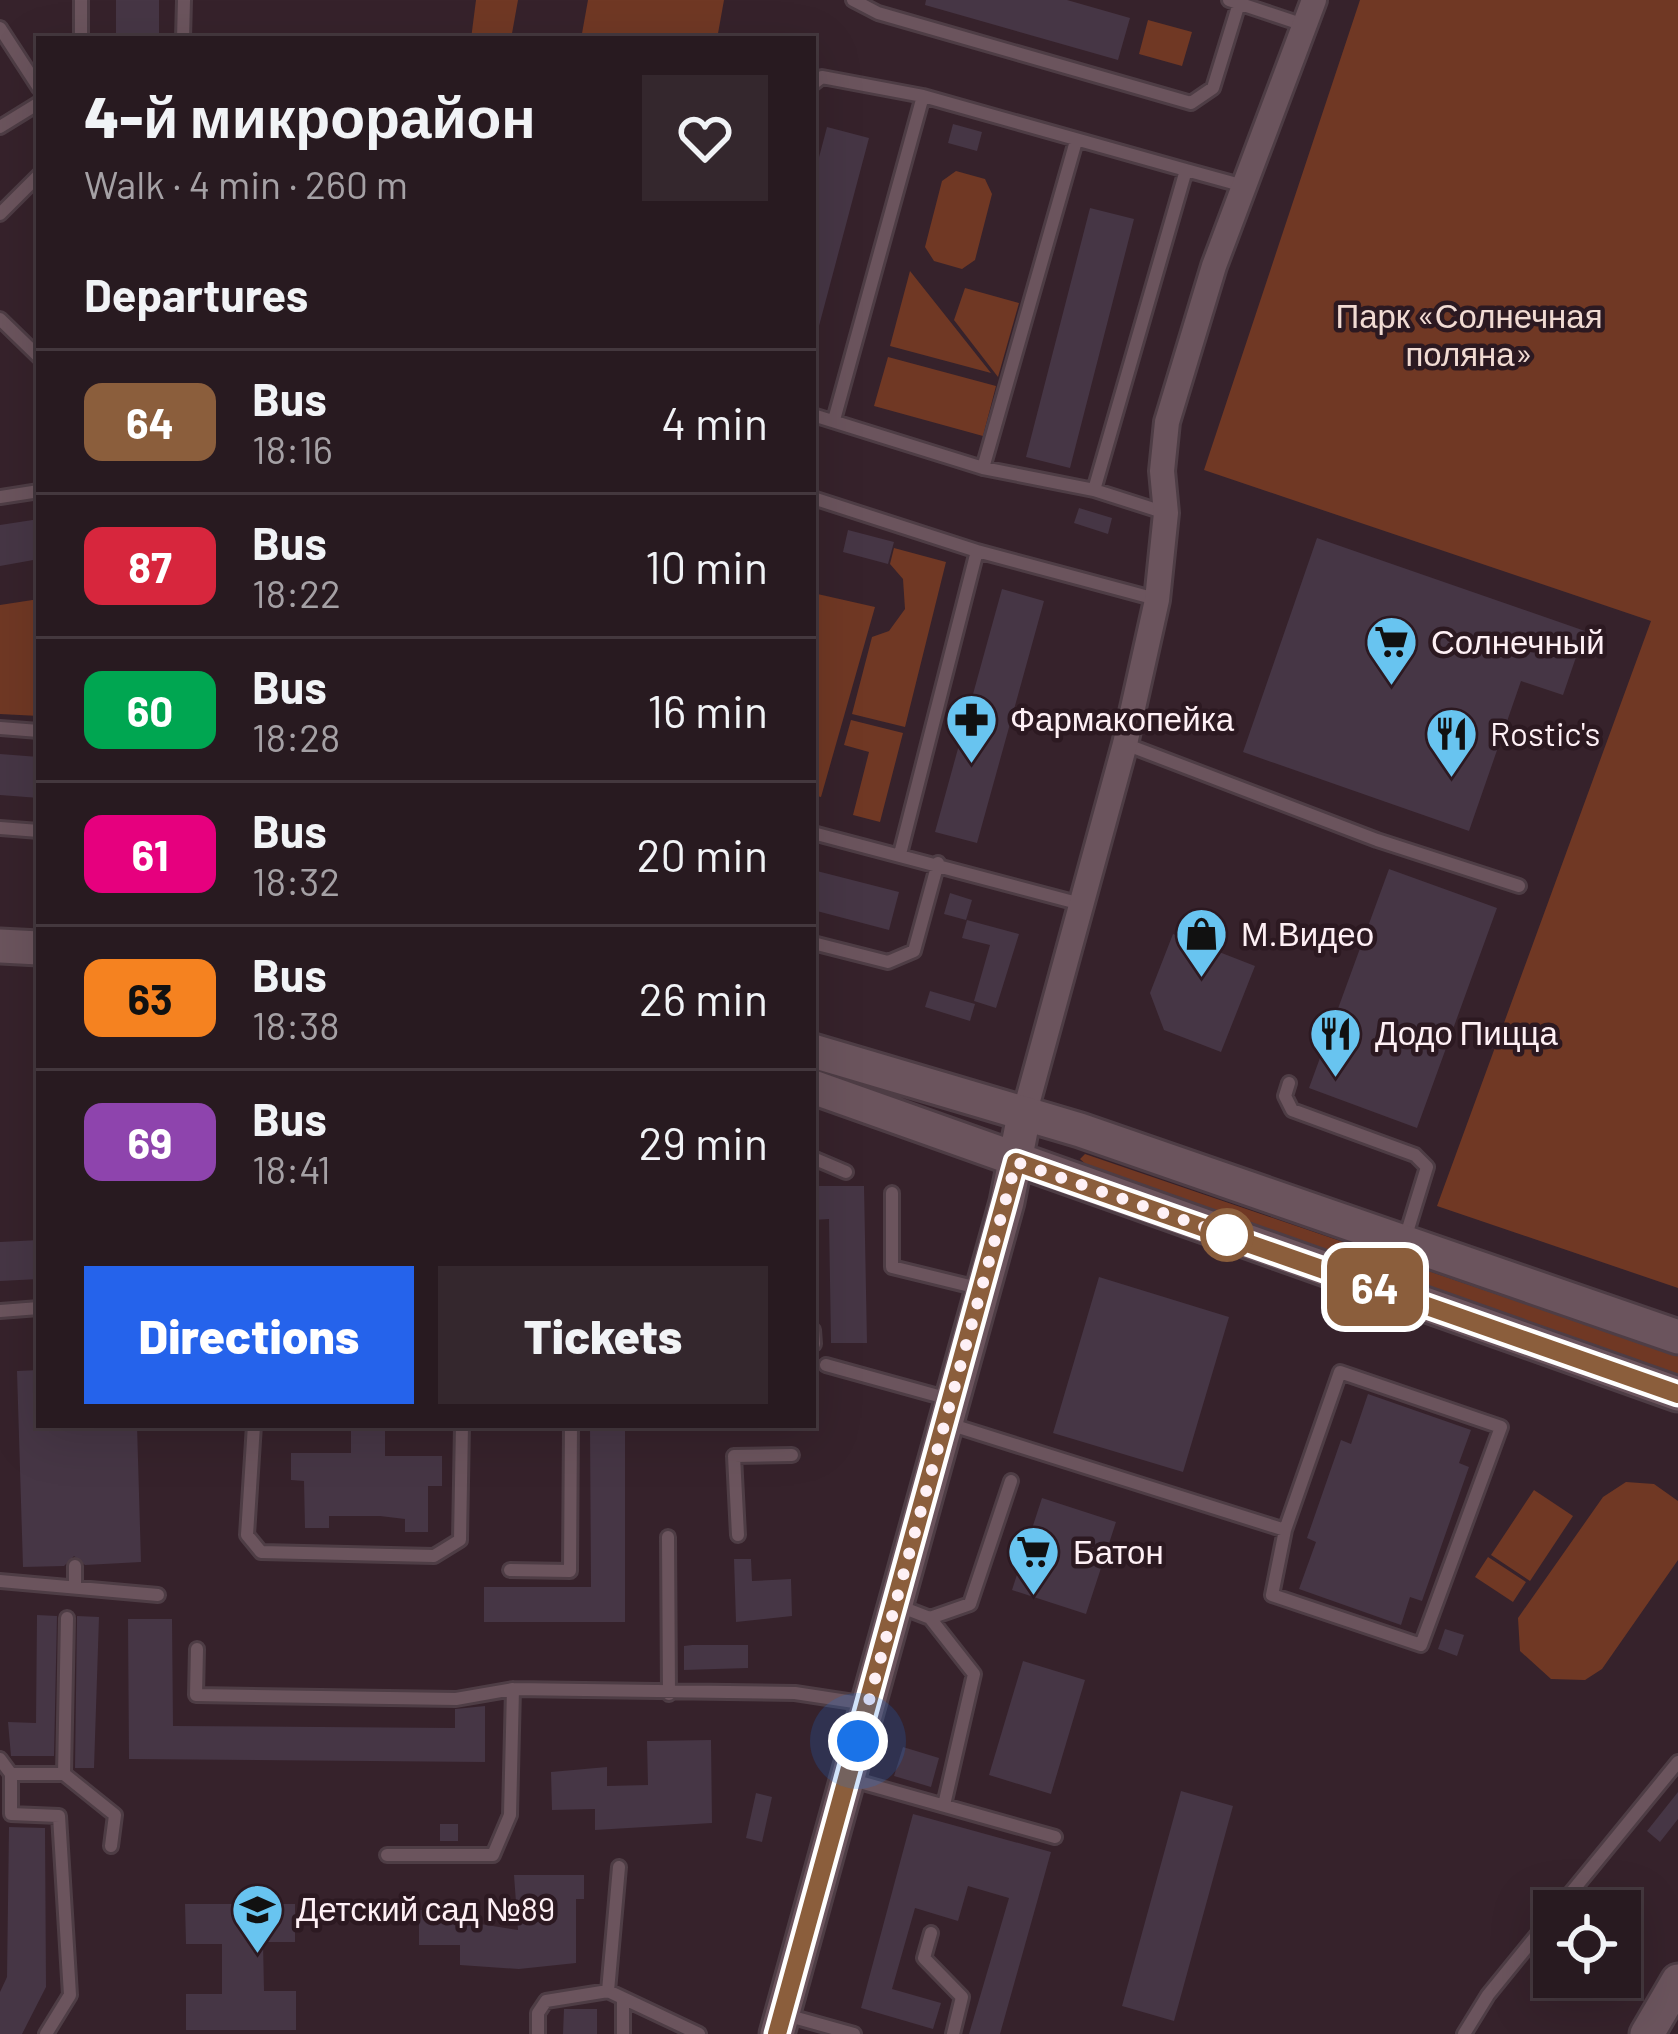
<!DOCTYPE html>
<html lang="en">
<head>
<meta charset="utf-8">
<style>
  body { margin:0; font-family:Barlow,sans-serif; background:#34272d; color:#f1f3f6; height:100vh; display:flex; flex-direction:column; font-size:45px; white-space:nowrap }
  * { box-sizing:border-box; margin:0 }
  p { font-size:39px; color:#a5a1a5 }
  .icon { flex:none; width:66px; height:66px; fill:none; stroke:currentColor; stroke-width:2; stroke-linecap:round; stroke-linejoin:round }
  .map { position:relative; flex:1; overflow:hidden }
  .side { position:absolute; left:36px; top:36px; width:780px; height:1392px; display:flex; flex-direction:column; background:#281a20; border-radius:0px; box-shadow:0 12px 48px #0002,0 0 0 3px #44383e }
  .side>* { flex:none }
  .badge { padding:0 24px; border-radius:18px; font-size:42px; line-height:78px }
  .controls { position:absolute; left:1533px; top:1890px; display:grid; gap:24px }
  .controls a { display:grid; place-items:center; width:108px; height:108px; border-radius:0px; background:#281a20; box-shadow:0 12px 48px #0002,0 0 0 3px #44383e; font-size:60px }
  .you { position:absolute; width:60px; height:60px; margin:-30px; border:9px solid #fff; border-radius:50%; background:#1a73e8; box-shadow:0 0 0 18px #1a73e833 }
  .map>.badge { position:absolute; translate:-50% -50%; box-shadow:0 0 0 6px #fff }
  h2 { padding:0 48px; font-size:45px; line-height:108px }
  .round { display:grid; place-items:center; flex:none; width:126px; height:126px; border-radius:0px; background:#34272d }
  .headline { display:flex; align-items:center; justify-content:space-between; height:204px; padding:0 48px }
  h1 { font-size:57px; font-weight:800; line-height:90px }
  .action { display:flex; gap:24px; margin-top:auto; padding:24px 48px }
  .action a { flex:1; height:138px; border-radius:0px; background:#2563eb; color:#fff; font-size:48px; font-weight:800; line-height:138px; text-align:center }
  .action a+a { background:#34272d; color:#f1f3f6 }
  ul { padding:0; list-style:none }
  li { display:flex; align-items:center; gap:36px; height:144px; padding:0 48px; border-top:3px solid #44383e }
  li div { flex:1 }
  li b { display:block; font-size:45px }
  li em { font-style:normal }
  li .badge { min-width:132px; font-weight:700; text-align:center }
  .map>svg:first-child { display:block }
</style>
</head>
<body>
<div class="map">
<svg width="1678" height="2034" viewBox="0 0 1678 2034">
  <rect width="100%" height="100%" fill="#36222b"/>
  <!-- green -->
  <path fill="#703824" d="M476,0H518L511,39H471Z
    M588,0H724L717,39H581Z
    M1360,0H1678V1288L1437,1206L1651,621L1204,470Z
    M1148,20L1192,32L1182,66L1139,54Z
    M956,171L985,179L992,194L975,260L962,269L934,261L925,247L942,181Z
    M910,271L991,373L890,346Z
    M965,288L1019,303L998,377L954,320Z
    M888,357L996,386L983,436L874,406Z
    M894,548L946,562L905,727L852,714L872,637L889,631L905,609L903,579L890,564Z
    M813,593L875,607L821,797L813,795Z
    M39,599V716L0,714V605Z
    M851,720L903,733L880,822L853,815L869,752L844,745Z
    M1085,1154L1678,1356V1379L1090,1168L1080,1159Z
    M1626,1482L1654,1484L1678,1501V1560L1602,1669L1585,1680L1551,1679L1520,1651L1518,1618L1603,1497Z
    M1534,1490L1573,1516L1530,1581L1491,1555Z
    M1488,1557L1526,1582L1513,1602L1475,1577Z"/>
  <!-- building -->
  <path fill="#463645" d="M116,0H159V39H116Z
    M926,0H1067L1130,18L1118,60L925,5Z
    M953,124L982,132L977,151L948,143Z
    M827,127L869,138L819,326H813V180Z
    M1090,208L1134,219L1070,468L1026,457Z
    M1079,508L1112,518L1108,534L1074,523Z
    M39,519V559L0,566V525Z
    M848,530L894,542L888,564L843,552Z
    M1317,538L1585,631L1563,695L1521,681L1469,831L1243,752Z
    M1002,589L1044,601L977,843L935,832Z
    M0,754L39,757V798L0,795Z
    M1389,869L1497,908L1417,1128L1309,1088Z
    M813,870L899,892L889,930L813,910Z
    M950,893L972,900L966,920L944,914Z
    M967,920L1019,934L996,1008L974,1001L990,945L962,938Z
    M1173,934L1255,966L1221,1052L1164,1030L1150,993Z
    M930,991L975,1004L970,1021L925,1007Z
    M813,1186H864L867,1343H831L829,1219L813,1220Z
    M39,1240V1279L0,1281V1242Z
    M1099,1277L1229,1317L1183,1472L1053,1433Z
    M39,1370V1425H137L141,1562L85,1565L74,1556L64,1566L23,1567L17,1371Z
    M1368,1394L1471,1430L1459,1463L1469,1467L1422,1601L1410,1597L1401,1625L1299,1589L1316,1542L1307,1538L1341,1440L1351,1444Z
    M351,1425H385V1456H442V1486H428V1532H405V1519L380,1516H329V1528H305L304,1481L291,1480V1453H351Z
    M590,1425H625V1622H484V1587H591Z
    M1042,1498L1116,1522L1086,1614L1012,1590Z
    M734,1559H751L752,1581L791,1579L792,1616L736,1622Z
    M37,1615L57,1616L54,1756H11L8,1722L36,1723Z
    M77,1616L99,1617L94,1768H75Z
    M128,1619H172L173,1726L455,1728V1709L485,1706V1762L129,1759Z
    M1445,1629L1464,1635L1457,1656L1438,1649Z
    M692,1645H748V1668L684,1670V1646Z
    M1023,1661L1085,1680L1051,1794L989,1775Z
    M711,1740L712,1823L595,1830V1809L552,1810L551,1772L607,1767V1786L648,1785L647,1741Z
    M903,1747L939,1758L931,1787L894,1776Z
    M1181,1791L1233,1806L1174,2021L1122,2006Z
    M1678,1792V1819L1660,1842L1647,1831Z
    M756,1793L772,1797L762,1842L746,1838Z
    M913,1814L1051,1852L1000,2034H969L1009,1898L968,1886L958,1921L915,1908L892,1989L941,2003L933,2029L861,2008Z
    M440,1824H458V1841H440Z
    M9,1827L45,1828L46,1987L22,2034H0V1992L7,1977Z
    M514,1875H584V1899H576V1963L519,1969L460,1965V1945H419V1910H437V1905H474V1923L518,1930Z
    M185,1904H295V1942H263L264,1991H296V2030H186V1994H222V1944H186Z
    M564,2009H597V2034H563Z"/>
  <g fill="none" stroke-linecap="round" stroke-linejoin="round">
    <defs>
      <path id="lane" d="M81,0V39
        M853,0L878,13L1191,103L1213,88L1240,0
        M1229,0L1304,25
        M0,28L39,88
        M183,39L184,0
        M813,84L822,77L923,96L1186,170L1094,490L983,468L813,415
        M0,127L39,103
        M1186,170L1244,186
        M0,214L39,175
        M0,319L39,357
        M834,420L923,96
        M983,468L1076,141
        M1094,490L1166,513
        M0,497L39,491
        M813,498L977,551L1156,599
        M0,728L39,731
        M1125,744L1377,840L1519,886
        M0,828L39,831
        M813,833L1081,904
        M900,854L977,551
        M813,943L888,962L914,951L938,863
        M1289,1083L1285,1096L1292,1110L1415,1155L1427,1167L1404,1242
        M813,1158L846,1172
        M892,1193V1267L982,1289
        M0,1311L39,1308
        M813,1330L814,1344
        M826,1365L949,1399
        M949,1424L1285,1530L1340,1372L1501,1427L1421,1645L1272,1595L1285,1530
        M254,1425L247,1535L261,1552L434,1556L460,1540L462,1425
        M738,1535L734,1456L792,1455
        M668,1537L669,1694
        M510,1570L570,1571L571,1425
        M0,1581L158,1595
        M75,1585V1566
        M899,1606L930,1618L974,1674L944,1805
        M930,1618L970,1604L1011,1481
        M197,1649L196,1695L456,1699L513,1689L795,1693L867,1704
        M0,1759L11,1774V1814L59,1816L70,1995L46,2034
        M11,1774H64L115,1815L111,1846
        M64,1774L67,1618
        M849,1779L1055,1837
        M387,1855H493L510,1815L513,1689
        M1556,1911L1678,1762
        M931,1933L924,1958L962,1997L953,2034
        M608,1991L619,1867
        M786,2015L854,2034
        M538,2034V2013L546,2001L608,1991L699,2034
        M623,2034V1999
        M1464,2034L1488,1995L1554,1914"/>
      <path id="street" d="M1024,1115L1125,744L1157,600L1166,513L1162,471L1167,422L1214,266L1314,0"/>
      <path id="secondary" d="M0,946L39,948
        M813,1051L1080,1130L1678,1337
        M813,1087L1678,1394
        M777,2034L1007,1202L1024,1115
        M1647,2034L1678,1981"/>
    </defs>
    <!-- lane casing -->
    <use href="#lane" stroke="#4e3d45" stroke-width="18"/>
    <!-- street casing -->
    <use href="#street" stroke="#4e3d45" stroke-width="30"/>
    <!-- secondary casing -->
    <use href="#secondary" stroke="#4e3d45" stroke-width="39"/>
    <!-- lane -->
    <use href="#lane" stroke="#6b545d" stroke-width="12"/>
    <!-- street -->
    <use href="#street" stroke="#6b545d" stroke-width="24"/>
    <!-- secondary -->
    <use href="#secondary" stroke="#6b545d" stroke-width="33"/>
  </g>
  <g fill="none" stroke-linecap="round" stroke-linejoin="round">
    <defs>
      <path id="line" d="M777,2034L1016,1162L1678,1394"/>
    </defs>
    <!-- line casing -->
    <use href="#line" stroke="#fff" stroke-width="27"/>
    <!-- line -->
    <use href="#line" stroke="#8b5e3c" stroke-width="18"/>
    <!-- walk -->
    <path stroke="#fef0f5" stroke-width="12" stroke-dasharray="0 21.6" d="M858,1741L1016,1162L1227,1235"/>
  </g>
  <!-- icons -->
  <defs>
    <symbol id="supermarket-pin" viewBox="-11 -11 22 30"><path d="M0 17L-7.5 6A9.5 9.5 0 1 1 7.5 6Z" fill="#68c4f0" stroke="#2c1921"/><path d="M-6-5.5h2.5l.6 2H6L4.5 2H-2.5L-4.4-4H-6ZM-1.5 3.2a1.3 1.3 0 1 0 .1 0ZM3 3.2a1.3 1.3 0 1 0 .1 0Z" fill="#111"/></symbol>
    <symbol id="pharmacy-pin" viewBox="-11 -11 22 30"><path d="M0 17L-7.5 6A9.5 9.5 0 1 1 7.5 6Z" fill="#68c4f0" stroke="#2c1921"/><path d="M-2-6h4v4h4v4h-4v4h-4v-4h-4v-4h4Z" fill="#111"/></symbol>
    <symbol id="restaurant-pin" viewBox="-11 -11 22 30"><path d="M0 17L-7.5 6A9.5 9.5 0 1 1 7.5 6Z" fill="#68c4f0" stroke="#2c1921"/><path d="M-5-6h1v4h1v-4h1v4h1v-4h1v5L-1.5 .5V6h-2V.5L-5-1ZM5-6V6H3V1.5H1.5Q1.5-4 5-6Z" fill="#111"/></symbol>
    <symbol id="shop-pin" viewBox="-11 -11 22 30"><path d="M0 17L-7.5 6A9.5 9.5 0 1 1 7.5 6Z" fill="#68c4f0" stroke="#2c1921"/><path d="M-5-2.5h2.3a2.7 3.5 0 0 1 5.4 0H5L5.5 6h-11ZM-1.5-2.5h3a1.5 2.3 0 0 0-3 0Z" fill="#111"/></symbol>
    <symbol id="school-pin" viewBox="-11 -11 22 30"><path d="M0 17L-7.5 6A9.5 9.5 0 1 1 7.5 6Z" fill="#68c4f0" stroke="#2c1921"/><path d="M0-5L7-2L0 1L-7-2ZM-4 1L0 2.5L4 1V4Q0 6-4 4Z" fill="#111"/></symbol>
  </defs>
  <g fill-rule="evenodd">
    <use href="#supermarket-pin" x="1362" y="612" width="59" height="81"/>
    <use href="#pharmacy-pin" x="942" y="690" width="59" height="81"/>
    <use href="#restaurant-pin" x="1422" y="704" width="59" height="81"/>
    <use href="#shop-pin" x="1172" y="904" width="59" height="81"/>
    <use href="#restaurant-pin" x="1306" y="1004" width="59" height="81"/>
    <use href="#supermarket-pin" x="1004" y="1522" width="59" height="81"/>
    <use href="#school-pin" x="228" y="1880" width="59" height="81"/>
  </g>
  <!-- markers -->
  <circle fill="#fff" stroke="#8b5e3c" stroke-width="6" cx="1227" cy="1235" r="24"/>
  <g text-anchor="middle" stroke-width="9" stroke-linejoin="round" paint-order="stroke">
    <!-- park labels -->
    <g font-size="33" fill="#f1dbd3" stroke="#2c1921">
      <text x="1469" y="328">Парк «Солнечная<tspan x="1469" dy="38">поляна»</tspan></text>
    </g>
    <!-- poi labels -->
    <g font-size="33" fill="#fef0f5" stroke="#2c1921" text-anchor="start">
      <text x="1431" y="654">Солнечный</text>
      <text x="1010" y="731">Фармакопейка</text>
      <text x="1490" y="746">Rostic's</text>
      <text x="1241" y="946">М.Видео</text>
      <text x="1375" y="1045">Додо Пицца</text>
      <text x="1073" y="1564">Батон</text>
      <text x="296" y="1921">Детский сад №89</text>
    </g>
  </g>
</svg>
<div class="controls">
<a><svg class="icon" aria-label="locate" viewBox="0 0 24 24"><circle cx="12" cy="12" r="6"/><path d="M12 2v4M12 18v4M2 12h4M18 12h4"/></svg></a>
</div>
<div class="you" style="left:858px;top:1741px"></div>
<b class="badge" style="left:1375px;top:1287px;background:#8b5e3c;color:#fff">64</b>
<section class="side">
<div class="headline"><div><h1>4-й микрорайон</h1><p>Walk · 4 min · 260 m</p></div><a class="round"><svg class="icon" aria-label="heart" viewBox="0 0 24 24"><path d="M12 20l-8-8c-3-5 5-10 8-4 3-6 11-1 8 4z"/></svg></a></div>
<h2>Departures</h2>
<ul>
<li><span class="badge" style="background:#8b5e3c;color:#fff">64</span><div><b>Bus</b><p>18:16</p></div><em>4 min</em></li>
<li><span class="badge" style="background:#d7263d;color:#fff">87</span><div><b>Bus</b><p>18:22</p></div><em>10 min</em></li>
<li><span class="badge" style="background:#00a651;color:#fff">60</span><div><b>Bus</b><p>18:28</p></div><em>16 min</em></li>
<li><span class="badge" style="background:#e6007e;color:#fff">61</span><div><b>Bus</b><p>18:32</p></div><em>20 min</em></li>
<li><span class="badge" style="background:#f58220;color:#111">63</span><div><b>Bus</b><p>18:38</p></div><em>26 min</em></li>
<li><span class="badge" style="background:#8e44ad;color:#fff">69</span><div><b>Bus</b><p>18:41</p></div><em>29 min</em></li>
</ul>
<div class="action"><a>Directions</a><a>Tickets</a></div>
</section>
</div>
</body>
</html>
